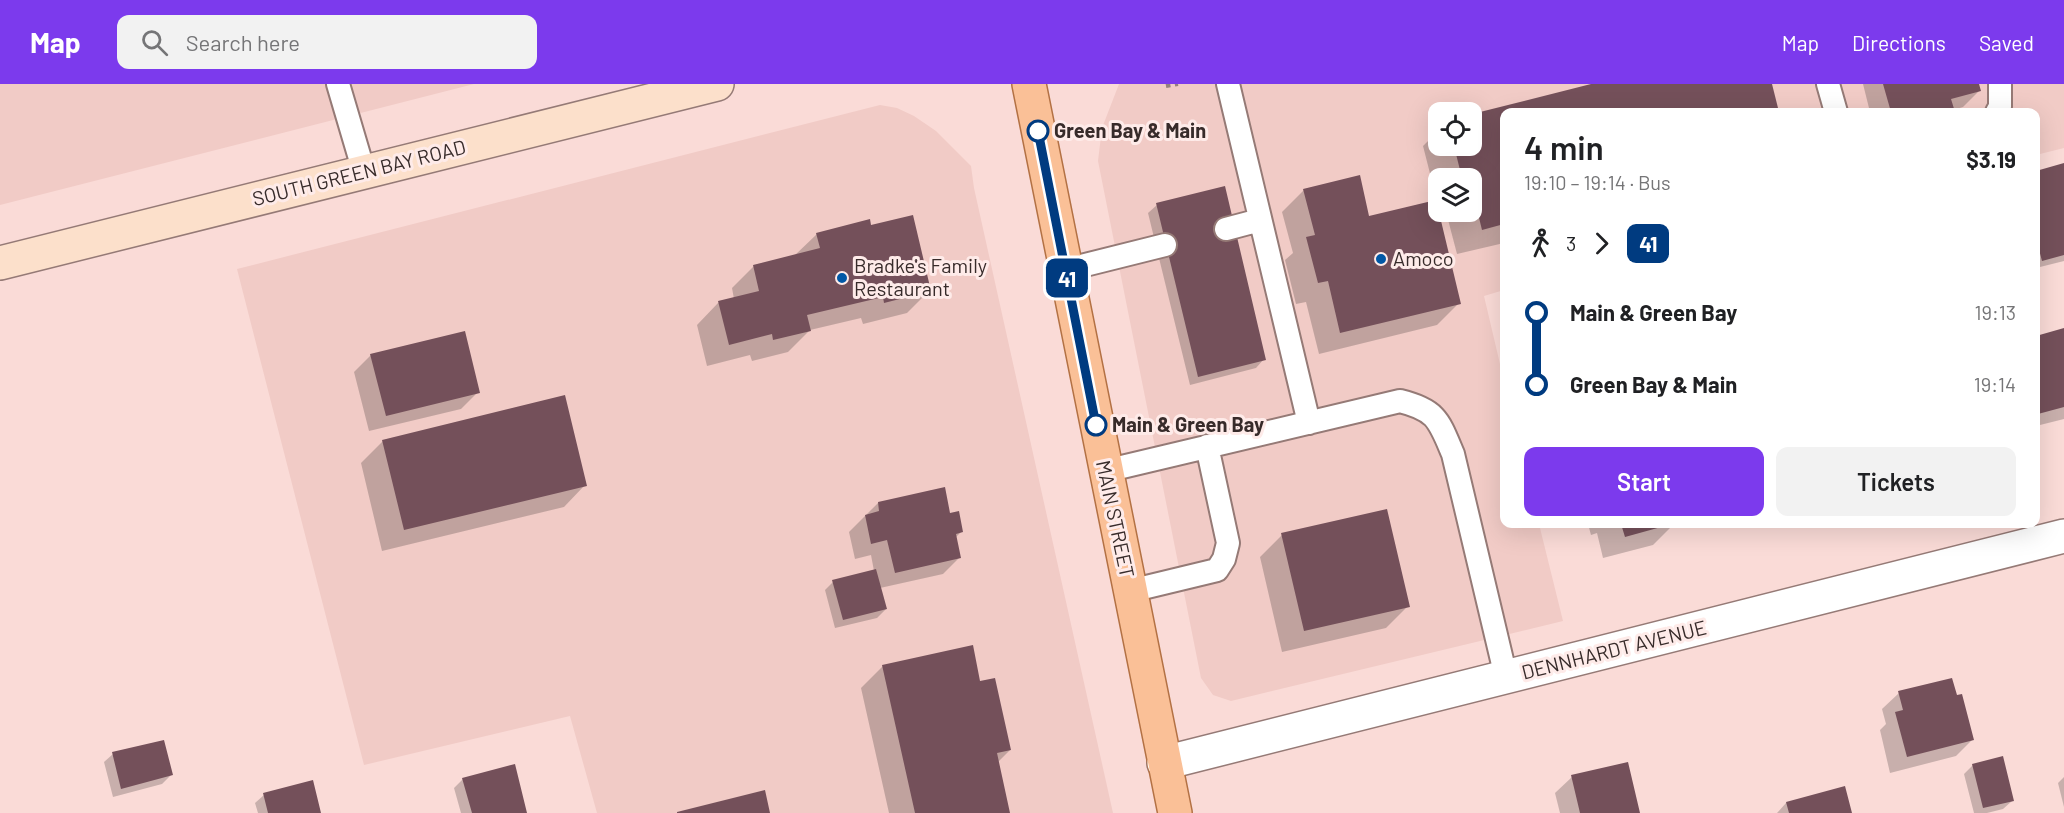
<!DOCTYPE html>
<html lang="en">
<head>
<meta charset="utf-8">
<style>
  body { margin:0; font-family:Barlow,sans-serif; background:#f2f2f2; color:#202124; height:100vh; display:flex; flex-direction:column; font-size:22px; white-space:nowrap }
  * { box-sizing:border-box; margin:0 }
  p { font-size:20px; color:#757577 }
  .icon { flex:none; width:33px; height:33px; fill:none; stroke:currentColor; stroke-width:2; stroke-linecap:round; stroke-linejoin:round }
  .map { position:relative; flex:1; overflow:hidden }
  .side { position:absolute; left:1500px; top:24px; width:540px; height:420px; display:flex; flex-direction:column; background:#fff; border-radius:12px; box-shadow:0 6px 24px #0002 }
  .side>* { flex:none }
  .badge { padding:0 12px; border-radius:9px; font-size:21px; line-height:39px }
  .buttons { position:absolute; left:1428px; top:18px; display:grid; gap:12px }
  .buttons a { display:grid; place-items:center; width:54px; height:54px; border-radius:12px; background:#fff; box-shadow:0 6px 24px #0002; font-size:30px }
  .map>.badge { position:absolute; translate:-50% -50%; box-shadow:0 0 0 3px #fff }
  .legs { display:flex; align-items:center; gap:9px; height:66px; padding:0 24px; font-size:20px }
  .legs p { margin-inline-start:auto }
  .head { display:flex; align-items:center; justify-content:space-between; height:102px; padding:0 24px }
  h1 { font-size:33px; font-weight:600; line-height:45px }
  .cta { display:flex; gap:12px; margin-top:auto; padding:12px 24px }
  .cta a { flex:1; height:69px; border-radius:12px; background:#7c3aed; color:#fff; font-size:24px; font-weight:600; line-height:69px; text-align:center }
  .cta a+a { background:#f2f2f2; color:#202124 }
  ul { padding:0 24px; list-style:none }
  li { display:flex; align-items:center; gap:21px; height:72px; font-size:22px }
  li i { display:grid; place-items:center; width:9px; height:100%; margin:0 8px; background:currentColor }
  li i::after { content:''; width:15px; height:15px; margin:-8px; border:4px solid; border-radius:50%; background:#fff }
  li p { margin-inline-start:auto }
  li:first-child i { background:linear-gradient(#0000 50%,currentColor 0) }
  li:last-child i { background:linear-gradient(currentColor 50%,#0000 0) }
  header { display:flex; align-items:center; gap:36px; box-sizing:border-box; height:84px; padding:0 30px; background:#7c3aed; color:#fff }
  header strong { font-size:28px }
  nav { display:flex; gap:33px; margin-inline-start:auto; font-size:21px }
  .search { width:420px; height:54px; background:#f2f2f2; display:flex; align-items:center; gap:15px; box-sizing:border-box; padding:0 21px; border-radius:12px; color:#757577; font-size:22px }
  .map>svg:first-child { display:block }
</style>
</head>
<body>
<header>
<strong>Map</strong>
<div class="search"><svg class="icon" aria-label="search" viewBox="0 0 24 24"><circle cx="10" cy="10" r="6"/><path d="M15 15l6 6"/></svg>Search here</div>
<nav><a>Map</a><a>Directions</a><a>Saved</a></nav>
</header>
<div class="map">
<svg width="2064" height="729" viewBox="0 0 2064 729">
  <rect width="100%" height="100%" fill="#fadbd7"/>
  <!-- built -->
  <path fill="#f1cbc6" fill-rule="evenodd" d="M0,0H474L0,121Z
    M1119,0H2064V64L2036,71V28H1504V206L1484,212L1504,297V440H1539L1563,537L1231,617L1213,611L1201,594L1098,77L1102,44ZM1438,28H1472V62H1438ZM1438,94H1472V128H1438Z
    M880,21L897,24L914,32L936,47L971,82L974,104L1113,729H597L570,632L364,681L237,185Z"/>
  <!-- shadow -->
  <path fill="#0003" d="M1597,0H1770L1778,28H1504V159L1457,170L1446,128H1472V94H1438V126L1459,219L1437,241L1319,270L1306,218L1296,220L1285,176L1293,169L1282,128L1304,106L1368,134L1437,117L1423,62L1438,47V62H1472V31Z
    M1863,0H1978L1979,7L1963,23L1953,26V28H1870Z
    M2064,80V177L2036,184V88Z
    M1157,121L1264,275L1256,284L1190,301L1148,129Z
    M870,143L929,207L907,229L863,240L861,234L810,246L788,268L752,277L750,271L707,282L697,241L718,219L734,215L732,204L754,182L794,172L817,150Z
    M2064,246V335L2036,342V253Z
    M371,271L478,308L461,325L369,347L354,288Z
    M383,357L585,401L564,423L382,467L361,379Z
    M878,419L949,431L961,448L955,454L959,474L943,490L880,504L886,525L877,534L835,544L825,506L833,498L874,487L871,471L855,475L849,448Z
    M1588,440H1674L1653,461L1603,474L1597,449L1591,451Z
    M1282,451L1408,522L1386,544L1282,568L1260,473Z
    M883,582L979,599L1010,666L998,678L1009,729H889L861,604Z
    M1899,609L1972,656L1956,672L1890,689L1880,646L1886,640L1882,625Z
    M113,670L171,691L162,700L113,713L104,678Z
    M1973,681L2012,717L2003,725L1987,729H1974L1964,690Z
    M1572,693L1639,729H1560L1555,709Z
    M2064,693V723L2058,699Z
    M463,695L526,729H461L454,704Z
    M1844,704L1850,729H1777L1786,719Z
    M264,711L320,729H258L255,719Z"/>
  <!-- building -->
  <path fill="#74505a" d="M1591,0H1772L1779,28H1504V140L1482,146L1472,105V94H1462L1454,62H1472V30Z
    M1883,0H1979L1981,7L1951,15L1955,28H1891Z
    M2064,79V171L2042,177L2036,154V87Z
    M1360,91L1369,132L1436,116L1461,220L1340,249L1328,197L1318,199L1306,153L1315,151L1303,105Z
    M1225,102L1266,276L1198,293L1156,119Z
    M913,131L931,207L884,219L883,213L807,231L811,247L773,256L772,250L729,261L718,217L759,207L753,181L820,164L816,149L870,135L871,141Z
    M2064,244V323L2038,330L2036,322V252Z
    M465,247L480,309L386,332L370,270Z
    M565,311L587,402L404,446L382,356Z
    M945,403L950,429L959,427L963,448L956,450L961,474L895,489L887,456L871,460L865,431L879,427L878,418Z
    M1387,425L1410,523L1304,547L1281,449Z
    M1621,440H1672L1625,453Z
    M876,485L887,525L843,536L832,496Z
    M973,561L980,597L995,594L1011,666L997,669L1010,729H915L882,581Z
    M1952,594L1957,611L1962,610L1974,656L1907,673L1895,628L1903,626L1898,607Z
    M164,656L173,691L121,705L112,668Z
    M2003,672L2014,717L1983,724L1972,680Z
    M1628,678L1640,729H1580L1571,691Z
    M515,680L527,729H472L462,694Z
    M313,696L321,729H268L263,709Z
    M1845,702L1852,729H1789L1786,718Z
    M765,706L770,729H677V728Z"/>
  <g fill="none" stroke-linecap="round" stroke-linejoin="round">
    <defs>
      <path id="lane" d="M338,0L364,88
        M1228,0L1309,339
        M1828,0L1836,28
        M1997,28L2000,23V0
        M1226,145L1260,136
        M1065,186L1165,161
        M1105,387L1400,317C1437,326 1439,337 1453,370L1506,593
        M1130,507L1217,486L1224,475L1228,459L1207,362"/>
      <path id="street" d="M1164,679L2064,452"/>
      <path id="secondary" d="M0,179L717,0"/>
      <path id="primary" d="M1029,0L1175,729"/>
    </defs>
    <!-- lane casing -->
    <use href="#lane" stroke="#957a76" stroke-width="26"/>
    <!-- street casing -->
    <use href="#street" stroke="#957a76" stroke-width="36"/>
    <!-- secondary casing -->
    <use href="#secondary" stroke="#957a76" stroke-width="36"/>
    <!-- primary casing -->
    <use href="#primary" stroke="#b37144" stroke-width="36"/>
    <!-- path -->
    <path stroke="#95807d" stroke-width="4" stroke-dasharray="4.5 4.5" stroke-linecap="butt" d="M1166,2L1178,0"/>
    <!-- lane -->
    <use href="#lane" stroke="#fff" stroke-width="22"/>
    <!-- street -->
    <use href="#street" stroke="#fff" stroke-width="33"/>
    <!-- secondary -->
    <use href="#secondary" stroke="#fce0cb" stroke-width="33"/>
    <!-- primary -->
    <use href="#primary" stroke="#fac097" stroke-width="33"/>
  </g>
  <g fill="none" stroke-linecap="round" stroke-linejoin="round">
    <defs>
      <path id="line-1" d="M1038,47L1096,341"/>
    </defs>
    <!-- line-1 casing -->
    <use href="#line-1" stroke="#fff" stroke-width="14"/>
    <!-- line-1 -->
    <use href="#line-1" stroke="#003b80" stroke-width="9"/>
  </g>
  <!-- markers -->
  <g fill="#fff" stroke="#003b80" stroke-width="3">
    <circle cx="1038" cy="47" r="10"/>
    <circle cx="1096" cy="341" r="10"/>
  </g>
  <g fill="#0158a6" stroke="#feebe9" stroke-width="2">
    <circle cx="1381" cy="175" r="6"/>
    <circle cx="842" cy="194" r="6"/>
  </g>
  <g text-anchor="middle" stroke-width="6" stroke-linejoin="round" paint-order="stroke">
    <!-- stop labels -->
    <g font-size="20" font-weight="bold" fill="#372b2a" stroke="#feebe9" text-anchor="start">
      <text x="1054" y="54">Green Bay &amp; Main</text>
      <text x="1112" y="348">Main &amp; Green Bay</text>
    </g>
    <!-- street labels -->
    <g font-size="20" fill="#372b2a" stroke="#feebe9">
      <text transform="translate(359 89) rotate(-14)" y="7">SOUTH GREEN BAY ROAD</text>
      <text transform="translate(1115 435) rotate(78)" y="7">MAIN STREET</text>
      <text transform="translate(1614 566) rotate(-14)" y="7">DENNHARDT AVENUE</text>
    </g>
    <!-- poi labels -->
    <g font-size="20" fill="#372b2a" stroke="#feebe9" text-anchor="start">
      <text x="1393" y="182">Amoco</text>
      <text x="854" y="189">Bradke's Family<tspan x="854" dy="23">Restaurant</tspan></text>
    </g>
  </g>
</svg>
<div class="buttons">
<a><svg class="icon" aria-label="locate" viewBox="0 0 24 24"><circle cx="12" cy="12" r="6"/><path d="M12 2v4M12 18v4M2 12h4M18 12h4"/></svg></a>
<a><svg class="icon" aria-label="layers" viewBox="0 0 24 24"><path d="M12 4l9 5-9 5-9-5zM3 14l9 5 9-5"/></svg></a>
</div>
<b class="badge" style="left:1067px;top:194px;background:#003b80;color:#fff">41</b>
<section class="side">
<div class="head"><div><h1>4 min</h1><p>19:10 – 19:14 · Bus</p></div><b>$3.19</b></div>
<div class="legs"><svg class="icon" aria-label="walk" viewBox="0 0 24 24"><circle cx="13" cy="4" r="2"/><path d="M13 8l-2 6 4 7M11 14l-3 7M7 12l3-4h3l4 4"/></svg>3<svg class="icon" aria-label="forward" viewBox="0 0 24 24"><path d="M9 5l7 7-7 7"/></svg><b class="badge" style="background:#003b80;color:#fff">41</b></div>
<ul>
<li><i style="color:#003b80"></i><b>Main &amp; Green Bay</b><p>19:13</p></li>
<li><i style="color:#003b80"></i><b>Green Bay &amp; Main</b><p>19:14</p></li>
</ul>
<div class="cta"><a>Start</a><a>Tickets</a></div>
</section>
</div>
</body>
</html>
